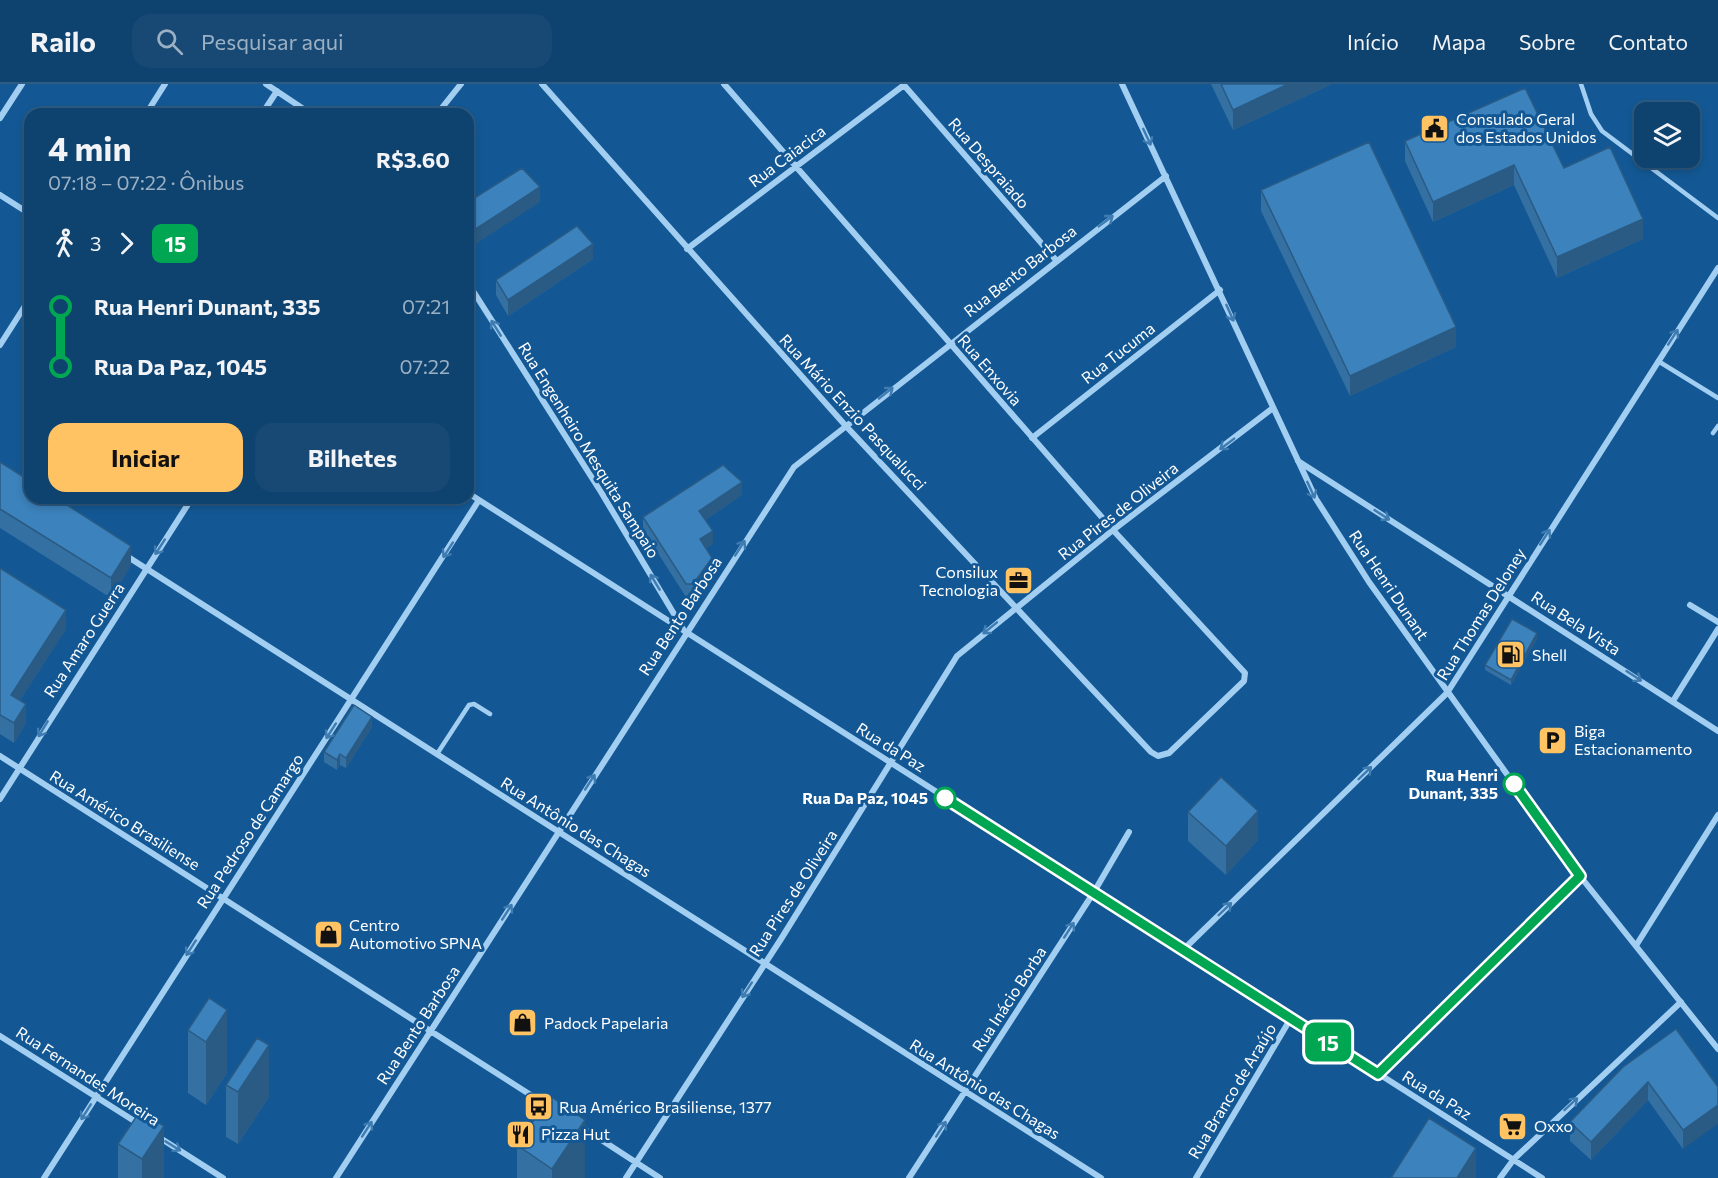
<!DOCTYPE html>
<html lang="pt">
<head>
<meta charset="utf-8">
<style>
  body { margin:0; font-family:Commissioner,sans-serif; background:#174974; color:#f1f3f6; height:100vh; display:flex; flex-direction:column; font-size:22px; white-space:nowrap }
  * { box-sizing:border-box; margin:0 }
  p { font-size:20px; color:#9bb0c3 }
  .icon { flex:none; width:33px; height:33px; fill:none; stroke:currentColor; stroke-width:2; stroke-linecap:round; stroke-linejoin:round }
  .map { position:relative; flex:1; overflow:hidden }
  .sheet { position:absolute; left:24px; top:24px; width:450px; height:396px; display:flex; flex-direction:column; background:#0e426f; border-radius:18px; box-shadow:0 3px 9px #0003,0 0 0 2px #2e5b82 }
  .sheet>* { flex:none }
  .badge { padding:0 12px; border-radius:9px; font-size:21px; line-height:39px }
  .fabs { position:absolute; left:1634px; top:18px; display:grid; gap:12px }
  .fabs a { display:grid; place-items:center; width:66px; height:66px; border-radius:12px; background:#0e426f; box-shadow:0 3px 9px #0003,0 0 0 2px #2e5b82; font-size:30px }
  .map>.badge { position:absolute; translate:-50% -50%; box-shadow:0 0 0 3px #fff }
  .legs { display:flex; align-items:center; gap:9px; height:66px; padding:0 24px; font-size:20px }
  .legs p { margin-inline-start:auto }
  .headline { display:flex; align-items:center; justify-content:space-between; height:102px; padding:0 24px }
  h1 { font-size:33px; font-weight:700; line-height:45px }
  .button { display:flex; gap:12px; margin-top:auto; padding:12px 24px }
  .button a { flex:1; height:69px; border-radius:18px; background:#ffc363; color:#111; font-size:24px; font-weight:700; line-height:69px; text-align:center }
  .button a+a { background:#174974; color:#f1f3f6 }
  ul { padding:0 24px; list-style:none }
  li { display:flex; align-items:center; gap:21px; height:60px; font-size:22px }
  li i { display:grid; place-items:center; width:9px; height:100%; margin:0 8px; background:currentColor }
  li i::after { content:''; width:15px; height:15px; margin:-8px; border:4px solid; border-radius:50%; background:#0e426f }
  li p { margin-inline-start:auto }
  li:first-child i { background:linear-gradient(#0000 50%,currentColor 0) }
  li:last-child i { background:linear-gradient(currentColor 50%,#0000 0) }
  header { display:flex; align-items:center; gap:36px; box-sizing:border-box; height:84px; padding:0 30px; background:#0e426f; border-bottom:2px solid #2e5b82 }
  header strong { font-size:28px }
  nav { display:flex; gap:33px; margin-inline-start:auto; font-size:21px }
  .search { width:420px; height:54px; background:#174974; display:flex; align-items:center; gap:15px; box-sizing:border-box; padding:0 21px; border-radius:18px; color:#9bb0c3; font-size:22px }
  .map>svg:first-child { display:block }
</style>
</head>
<body>
<header>
<strong>Railo</strong>
<div class="search"><svg class="icon" aria-label="search" viewBox="0 0 24 24"><circle cx="10" cy="10" r="6"/><path d="M15 15l6 6"/></svg>Pesquisar aqui</div>
<nav><a>Início</a><a>Mapa</a><a>Sobre</a><a>Contato</a></nav>
</header>
<div class="map">
<svg width="1718" height="1094" viewBox="0 0 1718 1094">
  <rect width="100%" height="100%" fill="#135894"/>
  <g fill="none" stroke-linecap="round" stroke-linejoin="round">
    <!-- service -->
    <path stroke="#a2cef2" stroke-width="4.5" d="M1581,0L1591,30L1602,47L1718,134
      M1658,277L1718,314
      M1713,349L1718,342
      M437,670L469,621L474,620L490,630"/>
    <!-- minor -->
    <path stroke="#a2cef2" stroke-width="6" d="M266,0L311,30
      M542,0L845,341L1151,668L1158,672L1169,669L1244,597L1245,589L1113,446L724,0
      M903,0L1056,176
      M1122,0L1316,415L1369,498L1580,792L1718,965
      M146,30L165,0
      M262,30L277,7
      M437,30L461,0
      M0,34L22,0
      M0,111L30,130
      M687,165L904,1
      M468,199L601,408L683,545
      M0,261L30,214
      M1032,354L1220,206
      M1298,377L1718,647
      M468,409L1542,1094
      M125,471L1101,1094
      M1690,521L1718,538
      M1673,617L1718,545
      M0,672L551,1024
      M0,715L192,414
      M1637,860L1718,731
      M1183,866L1447,609L1718,184
      M0,952L139,1040
      M1378,990L1580,792
      M580,1042L660,1094
      M157,1052L223,1094
      M44,1094L479,416
      M336,1094L794,383L1166,92
      M626,1094L781,855L957,572L1113,446L1273,324
      M909,1094L1094,808L1129,748
      M1196,1094L1291,934
      M1500,1094L1514,1075L1681,918"/>
  </g>
  <!-- wall -->
  <path fill="#3470a2" d="M1211,0H1332L1233,46Z
    M1405,57L1564,84L1643,155L1557,194L1514,101L1433,138L1405,77Z
    M1261,106L1456,263L1350,312L1261,127Z
    M593,175L508,232L496,211V196Z
    M0,378L131,481L111,514L0,444Z
    M742,411L705,436L713,460L706,464L712,487L693,513H686L643,446V433Z
    M0,484L66,545L20,616L26,639L14,659L0,650Z
    M1537,555L1511,601L1485,586V581Z
    M372,643L346,684L340,681L337,686L324,678V668Z
    M1188,728L1258,756L1226,791L1188,757Z
    M209,914L227,989L206,1021L188,1009V946Z
    M1623,983L1718,1003L1683,1065L1648,1016L1591,1076L1570,1057V1038Z
    M226,1001L269,1013L238,1060L226,1053Z
    M164,1042V1094H118V1060Z
    M517,1061L585,1094H517Z"/>
  <!-- shaded-wall -->
  <path fill="#2a5b84" d="M1288,0H1332L1233,46V26Z
    M1514,81V101L1433,138V118Z
    M540,103V118L468,165V150Z
    M1643,135V155L1557,194V173Z
    M593,160V175L508,232V216Z
    M1456,243V263L1350,312V292Z
    M742,398V411L699,440V427Z
    M713,447V460L700,468V455Z
    M131,462V481L111,514V494Z
    M712,474V487L693,513V500Z
    M66,526V545L11,630V611Z
    M1537,549V555L1511,601V596Z
    M26,620V639L14,659V639Z
    M372,633V643L346,684V674Z
    M340,670V681L337,686V676Z
    M1258,727V756L1226,791V762Z
    M227,926V989L206,1021V958Z
    M269,961V1013L238,1060V1008Z
    M1648,998V1016L1591,1076V1058Z
    M1718,1021V1040L1683,1065V1046Z
    M585,1036V1094H552V1085Z
    M164,1042V1094H142V1075Z
    M1476,1064V1094H1457Z"/>
  <!-- building -->
  <path fill="#3c82bc" stroke="#2a5b84" stroke-width="1.5" d="M1221,0H1288L1233,26Z
    M1525,4L1564,84L1610,63L1643,135L1557,173L1514,81L1433,118L1405,57Z
    M1369,58L1456,243L1350,292L1261,106Z
    M522,84L540,103L468,150V118Z
    M577,142L593,160L508,216L496,196Z
    M0,378L30,397V414H56L131,462L111,494L0,425Z
    M723,381L742,398L699,427L713,447L700,455L712,474L693,500H686L643,433Z
    M0,484L66,526L11,611L26,620L14,639L0,631Z
    M1512,535L1537,549L1511,596L1485,581Z
    M354,621L372,633L346,674L340,670L337,676L324,668Z
    M1221,693L1258,727L1226,762L1188,728Z
    M209,914L227,926L206,958L188,946Z
    M1676,945L1718,1003V1021L1683,1046L1648,998L1591,1058L1570,1038L1623,983Z
    M257,954L269,961L238,1008L226,1001Z
    M550,1012L585,1036L552,1085L517,1061Z
    M140,1027L164,1042L142,1075L118,1060Z
    M1429,1034L1476,1064L1457,1094H1391Z"/>
  <!-- one-way arrows -->
  <defs><path id="oneway-shaft" d="M-6 0H5M1.5-3L5.5 0L1.5 3" fill="none" stroke-width="1.6" stroke-linecap="round" stroke-linejoin="round" transform="scale(1.5)"/></defs>
  <g stroke="#3e7bb0">
    <use href="#oneway-shaft" transform="translate(1147 53) rotate(65)"/>
    <use href="#oneway-shaft" transform="translate(1106 137) rotate(-37)"/>
    <use href="#oneway-shaft" transform="translate(1230 229) rotate(66)"/>
    <use href="#oneway-shaft" transform="translate(496 244) rotate(-122)"/>
    <use href="#oneway-shaft" transform="translate(1673 253) rotate(-57)"/>
    <use href="#oneway-shaft" transform="translate(886 309) rotate(-38)"/>
    <use href="#oneway-shaft" transform="translate(1227 360) rotate(143)"/>
    <use href="#oneway-shaft" transform="translate(1311 406) rotate(65)"/>
    <use href="#oneway-shaft" transform="translate(1382 431) rotate(33)"/>
    <use href="#oneway-shaft" transform="translate(1545 453) rotate(-57)"/>
    <use href="#oneway-shaft" transform="translate(160 463) rotate(123)"/>
    <use href="#oneway-shaft" transform="translate(740 464) rotate(-57)"/>
    <use href="#oneway-shaft" transform="translate(448 466) rotate(123)"/>
    <use href="#oneway-shaft" transform="translate(655 498) rotate(-121)"/>
    <use href="#oneway-shaft" transform="translate(990 544) rotate(141)"/>
    <use href="#oneway-shaft" transform="translate(1634 592) rotate(33)"/>
    <use href="#oneway-shaft" transform="translate(43 645) rotate(121)"/>
    <use href="#oneway-shaft" transform="translate(331 647) rotate(123)"/>
    <use href="#oneway-shaft" transform="translate(1365 689) rotate(-44)"/>
    <use href="#oneway-shaft" transform="translate(590 698) rotate(-57)"/>
    <use href="#oneway-shaft" transform="translate(1225 825) rotate(-44)"/>
    <use href="#oneway-shaft" transform="translate(507 828) rotate(-57)"/>
    <use href="#oneway-shaft" transform="translate(1069 846) rotate(-57)"/>
    <use href="#oneway-shaft" transform="translate(191 864) rotate(123)"/>
    <use href="#oneway-shaft" transform="translate(747 906) rotate(123)"/>
    <use href="#oneway-shaft" transform="translate(1571 1020) rotate(-43)"/>
    <use href="#oneway-shaft" transform="translate(86 1028) rotate(122)"/>
    <use href="#oneway-shaft" transform="translate(367 1045) rotate(-57)"/>
    <use href="#oneway-shaft" transform="translate(941 1045) rotate(-57)"/>
    <use href="#oneway-shaft" transform="translate(173 1062) rotate(32)"/>
  </g>
  <g fill="none" stroke-linecap="round" stroke-linejoin="round">
    <defs>
      <path id="line-1" d="M945,714L1378,990L1580,792L1514,700"/>
    </defs>
    <!-- line-1 casing -->
    <use href="#line-1" stroke="#fff" stroke-width="14"/>
    <!-- line-1 -->
    <use href="#line-1" stroke="#00a651" stroke-width="9"/>
  </g>
  <!-- icons -->
  <defs>
    <symbol id="civic-square" viewBox="-11 -11 22 22"><rect x="-9" y="-9" width="18" height="18" rx="4" fill="#ffc363" stroke="#135894"/><path d="M-.6-6.5H3V-4.5H.6V-3L4-1V1h2V6H-6V1h2V-1L-.6-3ZM-1.2 2.5V6h2.4V2.5Z" fill="#111"/></symbol>
    <symbol id="office-square" viewBox="-11 -11 22 22"><rect x="-9" y="-9" width="18" height="18" rx="4" fill="#ffc363" stroke="#135894"/><path d="M-6-3h4V-5.5h4V-3h4V5H-6ZM-1-4.5V-3h2v-1.5ZM-6 0V1H6V0Z" fill="#111"/></symbol>
    <symbol id="fuel-square" viewBox="-11 -11 22 22"><rect x="-9" y="-9" width="18" height="18" rx="4" fill="#ffc363" stroke="#135894"/><path d="M-5.5-6h7V0h2V4h1.3V-2.5L3-4.5l.8-.8L6-3V5H2.5V1h-1V6h-7ZM-4.2-4.7v3.2H.2V-4.7Z" fill="#111"/></symbol>
    <symbol id="parking-square" viewBox="-11 -11 22 22"><rect x="-9" y="-9" width="18" height="18" rx="4" fill="#ffc363" stroke="#135894"/><path d="M-3.5-5.5H1a3.5 3.5 0 0 1 0 7H-1V5.5H-3.5ZM-1-3.4V-.6H.8a1.4 1.4 0 0 0 0-2.8Z" fill="#111"/></symbol>
    <symbol id="shop-square" viewBox="-11 -11 22 22"><rect x="-9" y="-9" width="18" height="18" rx="4" fill="#ffc363" stroke="#135894"/><path d="M-5-2.5h2.3a2.7 3.5 0 0 1 5.4 0H5L5.5 6h-11ZM-1.5-2.5h3a1.5 2.3 0 0 0-3 0Z" fill="#111"/></symbol>
    <symbol id="bus-square" viewBox="-11 -11 22 22"><rect x="-9" y="-9" width="18" height="18" rx="4" fill="#ffc363" stroke="#135894"/><path d="M-5-6H5V4H4V6H2V4H-2V6H-4V4H-5ZM-3.5-4V0h7V-4ZM-3.5 1.2v1.5H-2V1.2ZM2 1.2v1.5H3.5V1.2Z" fill="#111"/></symbol>
    <symbol id="supermarket-square" viewBox="-11 -11 22 22"><rect x="-9" y="-9" width="18" height="18" rx="4" fill="#ffc363" stroke="#135894"/><path d="M-6-5.5h2.5l.6 2H6L4.5 2H-2.5L-4.4-4H-6ZM-1.5 3.2a1.3 1.3 0 1 0 .1 0ZM3 3.2a1.3 1.3 0 1 0 .1 0Z" fill="#111"/></symbol>
    <symbol id="restaurant-square" viewBox="-11 -11 22 22"><rect x="-9" y="-9" width="18" height="18" rx="4" fill="#ffc363" stroke="#135894"/><path d="M-5-6h1v4h1v-4h1v4h1v-4h1v5L-1.5 .5V6h-2V.5L-5-1ZM5-6V6H3V1.5H1.5Q1.5-4 5-6Z" fill="#111"/></symbol>
  </defs>
  <g fill-rule="evenodd">
    <use href="#civic-square" x="1418" y="28" width="33" height="33"/>
    <use href="#office-square" x="1002" y="480" width="33" height="33"/>
    <use href="#fuel-square" x="1494" y="554" width="33" height="33"/>
    <use href="#parking-square" x="1536" y="640" width="33" height="33"/>
    <use href="#shop-square" x="312" y="834" width="33" height="33"/>
    <use href="#shop-square" x="506" y="922" width="33" height="33"/>
    <use href="#bus-square" x="522" y="1006" width="33" height="33"/>
    <use href="#supermarket-square" x="1496" y="1026" width="33" height="33"/>
    <use href="#restaurant-square" x="504" y="1034" width="33" height="33"/>
  </g>
  <!-- markers -->
  <g fill="#fff" stroke="#00a651" stroke-width="3">
    <circle cx="1514" cy="700" r="10"/>
    <circle cx="945" cy="714" r="10"/>
  </g>
  <g text-anchor="middle" stroke-width="6" stroke-linejoin="round" paint-order="stroke">
    <!-- poi labels -->
    <g font-size="16" fill="#fff" stroke="#135894" text-anchor="start">
      <text x="1456" y="41">Consulado Geral<tspan x="1456" dy="18">dos Estados Unidos</tspan></text>
      <text x="998" y="494" text-anchor="end">Consilux<tspan x="998" dy="18">Tecnologia</tspan></text>
      <text x="1532" y="577">Shell</text>
      <text x="1574" y="653">Biga<tspan x="1574" dy="18">Estacionamento</tspan></text>
      <text x="349" y="847">Centro<tspan x="349" dy="18">Automotivo SPNA</tspan></text>
      <text x="544" y="945">Padock Papelaria</text>
      <text x="559" y="1029">Rua Américo Brasiliense, 1377</text>
      <text x="1534" y="1048">Oxxo</text>
      <text x="541" y="1056">Pizza Hut</text>
    </g>
    <!-- street labels -->
    <g font-size="16" fill="#fff" stroke="#135894">
      <text transform="translate(787 72) rotate(-37)" y="6">Rua Caiacica</text>
      <text transform="translate(989 79) rotate(49)" y="6">Rua Despraiado</text>
      <text transform="translate(1020 187) rotate(-38)" y="6">Rua Bento Barbosa</text>
      <text transform="translate(1118 269) rotate(-38)" y="6">Rua Tucuma</text>
      <text transform="translate(990 286) rotate(49)" y="6">Rua Enxovia</text>
      <text transform="translate(853 328) rotate(47)" y="6">Rua Mário Enzio Pasqualucci</text>
      <text transform="translate(589 366) rotate(58)" y="6">Rua Engenheiro Mesquita Sampaio</text>
      <text transform="translate(1118 427) rotate(-38)" y="6">Rua Pires de Oliveira</text>
      <text transform="translate(1389 501) rotate(56)" y="6">Rua Henri Dunant</text>
      <text transform="translate(1481 530) rotate(-58)" y="6">Rua Thomas Deloney</text>
      <text transform="translate(680 532) rotate(-57)" y="6">Rua Bento Barbosa</text>
      <text transform="translate(1576 539) rotate(33)" y="6">Rua Bela Vista</text>
      <text transform="translate(84 556) rotate(-57)" y="6">Rua Amaro Guerra</text>
      <text transform="translate(891 663) rotate(32)" y="6">Rua da Paz</text>
      <text transform="translate(125 736) rotate(32)" y="6">Rua Américo Brasiliense</text>
      <text transform="translate(576 743) rotate(32)" y="6">Rua Antônio das Chagas</text>
      <text transform="translate(250 747) rotate(-57)" y="6">Rua Pedroso de Camargo</text>
      <text transform="translate(793 809) rotate(-57)" y="6">Rua Pires de Oliveira</text>
      <text transform="translate(1009 915) rotate(-57)" y="6">Rua Inácio Borba</text>
      <text transform="translate(418 941) rotate(-57)" y="6">Rua Bento Barbosa</text>
      <text transform="translate(88 992) rotate(33)" y="6">Rua Fernandes Moreira</text>
      <text transform="translate(985 1005) rotate(32)" y="6">Rua Antônio das Chagas</text>
      <text transform="translate(1232 1007) rotate(-59)" y="6">Rua Branco de Araújo</text>
      <text transform="translate(1437 1011) rotate(32)" y="6">Rua da Paz</text>
    </g>
    <!-- stop labels -->
    <g font-size="16" font-weight="bold" fill="#fff" stroke="#135894" text-anchor="end">
      <text x="1498" y="697">Rua Henri<tspan x="1498" dy="18">Dunant, 335</tspan></text>
      <text x="928" y="720">Rua Da Paz, 1045</text>
    </g>
  </g>
</svg>
<div class="fabs">
<a><svg class="icon" aria-label="layers" viewBox="0 0 24 24"><path d="M12 4l9 5-9 5-9-5zM3 14l9 5 9-5"/></svg></a>
</div>
<b class="badge" style="left:1328px;top:958px;background:#00a651;color:#fff">15</b>
<section class="sheet">
<div class="headline"><div><h1>4 min</h1><p>07:18 – 07:22 · Ônibus</p></div><b>R$3.60</b></div>
<div class="legs"><svg class="icon" aria-label="walk" viewBox="0 0 24 24"><circle cx="13" cy="4" r="2"/><path d="M13 8l-2 6 4 7M11 14l-3 7M7 12l3-4h3l4 4"/></svg>3<svg class="icon" aria-label="forward" viewBox="0 0 24 24"><path d="M9 5l7 7-7 7"/></svg><b class="badge" style="background:#00a651;color:#fff">15</b></div>
<ul>
<li><i style="color:#00a651"></i><b>Rua Henri Dunant, 335</b><p>07:21</p></li>
<li><i style="color:#00a651"></i><b>Rua Da Paz, 1045</b><p>07:22</p></li>
</ul>
<div class="button"><a>Iniciar</a><a>Bilhetes</a></div>
</section>
</div>
</body>
</html>
